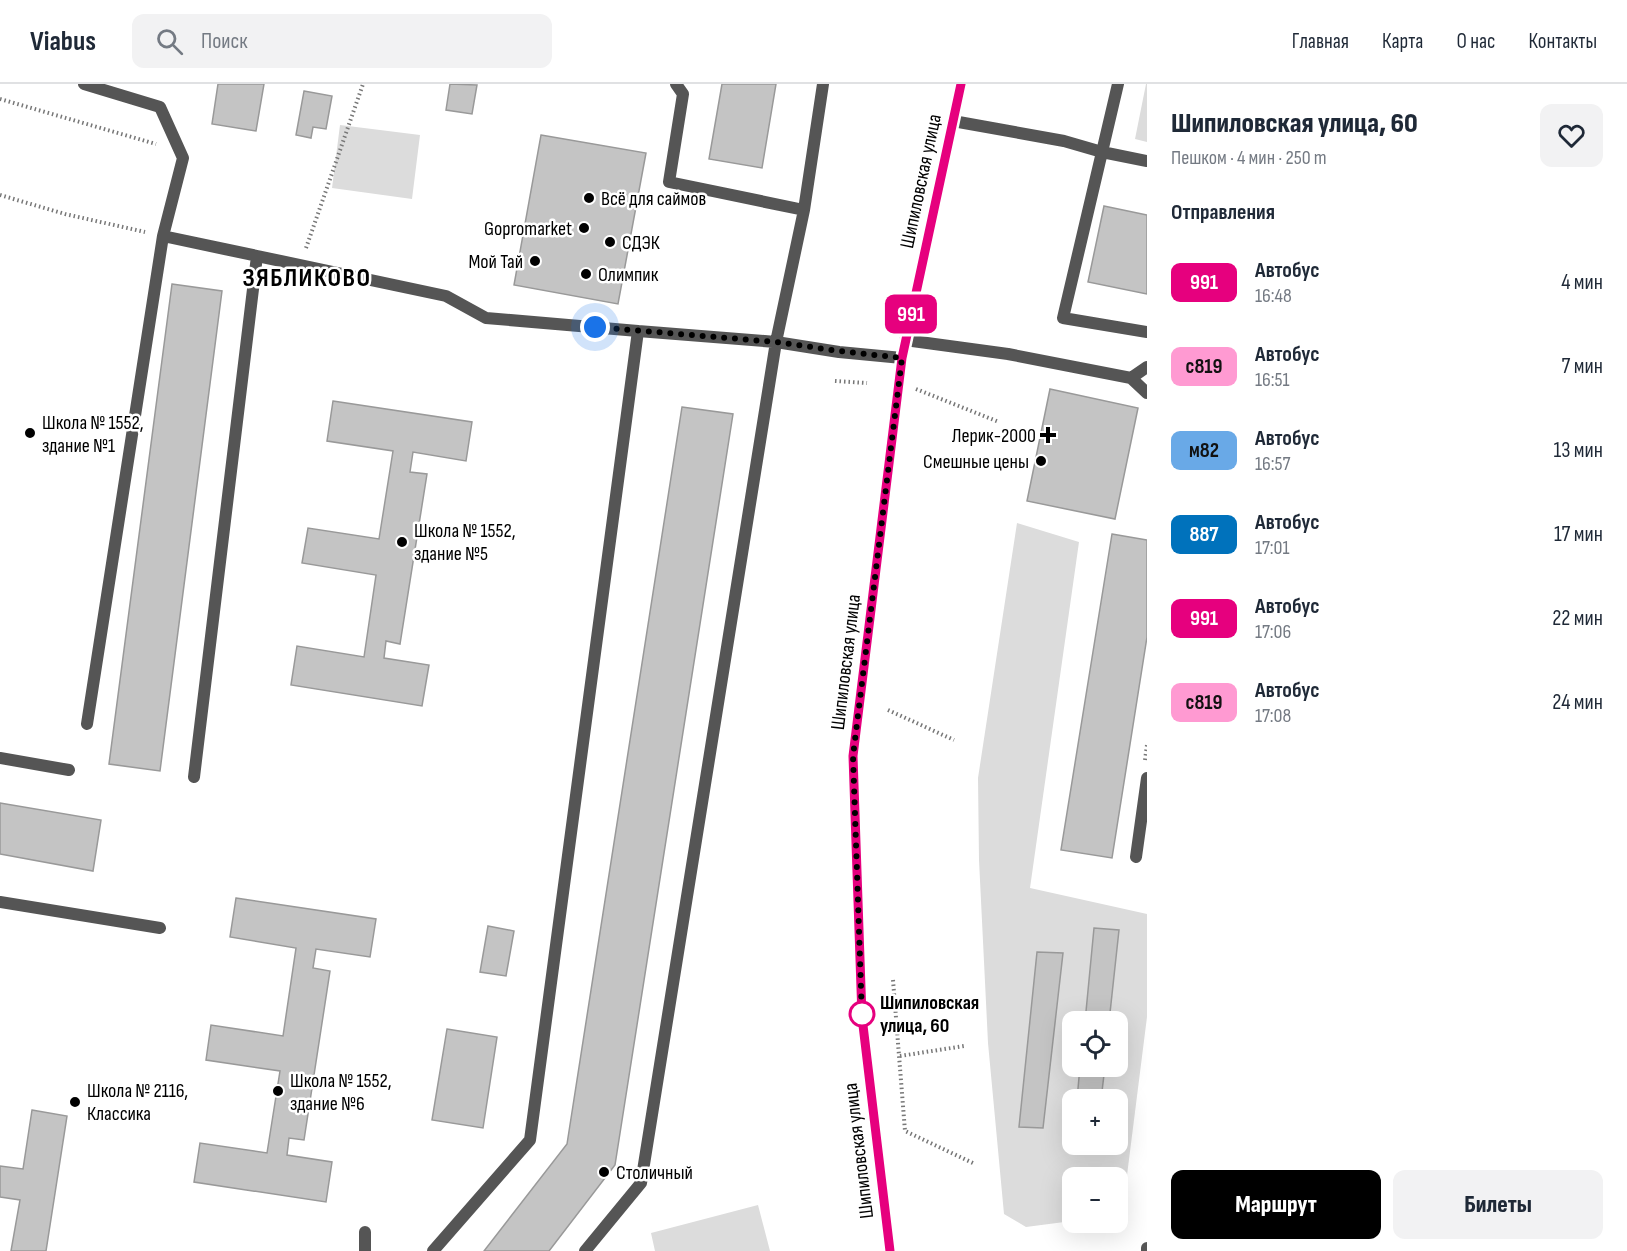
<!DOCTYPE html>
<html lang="ru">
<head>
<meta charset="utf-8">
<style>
  body { margin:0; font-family:"Sofia Sans Condensed",sans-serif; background:#f2f2f3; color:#1f2937; height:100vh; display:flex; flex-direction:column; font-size:22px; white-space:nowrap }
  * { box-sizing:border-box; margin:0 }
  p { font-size:20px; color:#747a83 }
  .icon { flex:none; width:33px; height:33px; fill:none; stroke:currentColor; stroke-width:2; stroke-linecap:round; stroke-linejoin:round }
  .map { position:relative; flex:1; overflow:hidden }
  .panel { display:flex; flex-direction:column; background:#fff; width:480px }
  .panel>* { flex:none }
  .badge { padding:0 12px; border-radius:9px; font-size:21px; line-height:39px }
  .fabs { position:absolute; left:1062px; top:927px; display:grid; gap:12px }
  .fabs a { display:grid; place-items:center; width:66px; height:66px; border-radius:12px; background:#fff; box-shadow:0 6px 24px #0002; font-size:30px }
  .you { position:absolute; width:30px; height:30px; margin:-15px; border:4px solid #fff; border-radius:50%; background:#1a73e8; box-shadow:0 0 0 9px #1a73e833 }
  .map>.badge { position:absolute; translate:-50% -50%; box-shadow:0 0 0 3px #fff }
  h2 { padding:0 24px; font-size:22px; line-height:54px }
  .round { display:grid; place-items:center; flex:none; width:63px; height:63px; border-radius:12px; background:#f2f2f3 }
  .summary { display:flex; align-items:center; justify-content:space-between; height:102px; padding:0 24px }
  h1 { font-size:28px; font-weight:800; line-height:45px }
  .primary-button { display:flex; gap:12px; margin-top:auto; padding:12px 24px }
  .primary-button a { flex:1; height:69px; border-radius:12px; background:#000; color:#fff; font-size:24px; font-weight:800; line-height:69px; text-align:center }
  .primary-button a+a { background:#f2f2f3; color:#1f2937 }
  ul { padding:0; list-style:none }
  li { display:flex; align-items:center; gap:18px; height:84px; padding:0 24px }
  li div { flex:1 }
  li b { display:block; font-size:22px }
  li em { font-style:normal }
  li .badge { min-width:66px; font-weight:700; text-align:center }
  header { display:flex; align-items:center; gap:36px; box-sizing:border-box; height:84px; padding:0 30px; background:#fff; border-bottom:2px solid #e0e1e3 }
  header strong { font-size:28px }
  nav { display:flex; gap:33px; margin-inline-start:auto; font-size:21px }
  .search { width:420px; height:54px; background:#f2f2f3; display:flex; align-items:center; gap:15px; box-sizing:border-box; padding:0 21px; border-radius:12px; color:#747a83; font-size:22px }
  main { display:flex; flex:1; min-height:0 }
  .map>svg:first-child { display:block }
</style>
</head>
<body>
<header>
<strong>Viabus</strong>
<div class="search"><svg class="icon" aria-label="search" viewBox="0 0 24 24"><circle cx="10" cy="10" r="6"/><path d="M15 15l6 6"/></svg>Поиск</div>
<nav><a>Главная</a><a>Карта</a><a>О нас</a><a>Контакты</a></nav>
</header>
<main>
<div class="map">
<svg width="1147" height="1167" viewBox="0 0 1147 1167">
  <rect width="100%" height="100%" fill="#fff"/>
  <!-- green -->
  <path fill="#dcdcdc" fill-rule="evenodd" d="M1146,0H1147V58L1135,55Z
    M340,41L420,51L412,115L332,104Z
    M1017,439L1079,458L1030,804L1147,830V933L1124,1115L1118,1118V1094H1072V1137L1026,1143L1004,1130L988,959L979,776L978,694ZM1072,938H1118V982H1072ZM1072,1016H1118V1060H1072Z
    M758,1121L770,1167H655L651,1149Z"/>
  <!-- building -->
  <path fill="#c4c4c4" stroke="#999" stroke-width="1.5" d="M218,0H264L256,47L212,40Z
    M450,0L477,1L472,30L446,26Z
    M722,0H776L762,84L709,75Z
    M304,7L332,12L326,45L313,43L311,54L296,51Z
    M541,51L646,69L618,220L514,201Z
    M1104,122L1147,131V210L1088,198Z
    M172,200L222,207L160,687L109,680Z
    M1050,305L1138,324L1115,435L1027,417Z
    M333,317L472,338L466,377L413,368L410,388L427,390L400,560L386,557L384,574L429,581L422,622L291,601L297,562L364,573L376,491L302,479L308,444L379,455L393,367L327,357Z
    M682,323L733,330L615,1081L549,1167H484L567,1060Z
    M1112,450L1147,456V553L1112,774L1061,766Z
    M0,719L101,736L93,787L0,770Z
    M236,814L376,835L370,873L316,865L313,884L330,887L304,1056L289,1054L287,1071L332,1078L326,1118L194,1098L200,1059L267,1069L280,987L206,976L211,941L283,952L296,864L230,853Z
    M488,842L514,847L506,892L480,888Z
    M1094,844L1119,846L1109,938H1085Z
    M1037,868L1063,869L1043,1044L1019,1043Z
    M447,945L497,953L483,1044L432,1036Z
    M1080,982H1105L1101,1016H1077Z
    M32,1026L67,1032L46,1167H11L20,1116L0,1113V1082L23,1085Z"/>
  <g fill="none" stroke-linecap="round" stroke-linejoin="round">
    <!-- path -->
    <path stroke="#777" stroke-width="4" stroke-dasharray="1.5 3" stroke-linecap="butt" d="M0,15L156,60
      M0,111L65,130L145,148
      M306,164L363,0
      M835,297L867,299
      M916,305L999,338
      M888,626L954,656
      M1145,676L1147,661
      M893,896L905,1047L975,1080
      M900,972L964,962"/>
    <!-- service -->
    <path stroke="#555" stroke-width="12" d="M84,0L160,23L183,74L163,152
      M676,0L683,10L669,98L804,126
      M823,0L804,126L776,258L839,268L902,274
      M1118,0L1063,234L1147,248
      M953,37L1064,57L1102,68L1147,77
      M905,256L1008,270L1131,294L1147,283
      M1131,294L1147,309
      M87,640L163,152L446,212L486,234L638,247L776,258L641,1099L585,1167
      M0,674L69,686
      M194,693L257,172
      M1136,773L1147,694
      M0,818L160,844
      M365,1167V1148
      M433,1167L530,1056L638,247
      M1147,1167V1164"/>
    <!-- tertiary -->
    <path stroke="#555" stroke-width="12" d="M890,1167L862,933L853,672L902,274L961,0"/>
  </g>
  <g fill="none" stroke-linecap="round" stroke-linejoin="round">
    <defs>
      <path id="line" d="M890,1167L862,933L853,672L902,274L961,0"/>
    </defs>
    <!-- line casing -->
    <use href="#line" stroke="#fff" stroke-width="14"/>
    <!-- line -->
    <use href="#line" stroke="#e6007e" stroke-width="9"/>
    <!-- walk -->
    <path stroke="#000" stroke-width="6" stroke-dasharray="0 10.8" d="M595,243L776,258L839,267L902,274L853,672L862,933V930"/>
  </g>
  <!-- markers -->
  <g fill="#000" stroke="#fff" stroke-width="2">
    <circle cx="589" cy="114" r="6"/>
    <circle cx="584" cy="144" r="6"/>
    <circle cx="610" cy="158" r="6"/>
    <circle cx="535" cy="177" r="6"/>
    <circle cx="586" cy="190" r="6"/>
    <circle cx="30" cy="349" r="6"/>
    <path d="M1045 342h6v6h6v6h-6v6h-6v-6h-6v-6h6z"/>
    <circle cx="1041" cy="377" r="6"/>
    <circle cx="402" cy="458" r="6"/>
    <circle cx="278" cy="1007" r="6"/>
    <circle cx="75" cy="1018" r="6"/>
    <circle cx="604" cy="1088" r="6"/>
  </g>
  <circle fill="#fff" stroke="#e6007e" stroke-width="3" cx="862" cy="930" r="12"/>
  <g text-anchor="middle" stroke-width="5" stroke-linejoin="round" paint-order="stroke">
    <!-- street labels -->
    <g font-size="20" fill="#000" stroke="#fff">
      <text transform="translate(920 97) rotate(-78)" y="7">Шипиловская улица</text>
      <text transform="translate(845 578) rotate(-83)" y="7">Шипиловская улица</text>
      <text transform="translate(858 1067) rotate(-97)" y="7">Шипиловская улица</text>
    </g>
    <!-- poi labels -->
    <g font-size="20" fill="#000" stroke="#fff" text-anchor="start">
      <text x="601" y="121">Всё для саймов</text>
      <text x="572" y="151" text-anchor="end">Gopromarket</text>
      <text x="622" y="165">СДЭК</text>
      <text x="523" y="184" text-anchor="end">Мой Тай</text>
      <text x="598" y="197">Олимпик</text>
      <text x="42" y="345">Школа № 1552,<tspan x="42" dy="23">здание №1</tspan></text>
      <text x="1036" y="358" text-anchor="end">Лерик-2000</text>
      <text x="1029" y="384" text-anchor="end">Смешные цены</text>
      <text x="414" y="453">Школа № 1552,<tspan x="414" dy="23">здание №5</tspan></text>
      <text x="290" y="1003">Школа № 1552,<tspan x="290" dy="23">здание №6</tspan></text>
      <text x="87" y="1013">Школа № 2116,<tspan x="87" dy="23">Классика</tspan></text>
      <text x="616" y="1095">Столичный</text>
    </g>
    <!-- stop labels -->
    <g font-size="20" font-weight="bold" fill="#000" stroke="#fff" text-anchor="start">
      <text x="880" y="925">Шипиловская<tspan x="880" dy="23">улица, 60</tspan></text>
    </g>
    <!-- district labels -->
    <g font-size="26" font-weight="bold" letter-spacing="1.5" fill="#000" stroke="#fff">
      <text x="307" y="202">ЗЯБЛИКОВО</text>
    </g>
  </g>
</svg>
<div class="fabs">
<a><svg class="icon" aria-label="locate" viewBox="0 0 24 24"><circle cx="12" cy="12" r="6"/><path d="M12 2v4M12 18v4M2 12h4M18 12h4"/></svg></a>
<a>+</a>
<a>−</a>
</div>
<div class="you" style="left:595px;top:243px"></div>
<b class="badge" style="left:911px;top:230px;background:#e6007e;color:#fff">991</b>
</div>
<section class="panel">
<div class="summary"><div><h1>Шипиловская улица, 60</h1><p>Пешком · 4 мин · 250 m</p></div><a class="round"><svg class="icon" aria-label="heart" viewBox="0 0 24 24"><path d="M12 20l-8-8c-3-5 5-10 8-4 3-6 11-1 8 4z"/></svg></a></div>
<h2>Отправления</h2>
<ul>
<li><span class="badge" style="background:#e6007e;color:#fff">991</span><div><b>Автобус</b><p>16:48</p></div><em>4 мин</em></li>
<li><span class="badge" style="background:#ff9ad2;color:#111">с819</span><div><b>Автобус</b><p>16:51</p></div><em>7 мин</em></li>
<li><span class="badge" style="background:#69a9e7;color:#111">м82</span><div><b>Автобус</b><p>16:57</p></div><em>13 мин</em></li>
<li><span class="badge" style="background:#0072bc;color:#fff">887</span><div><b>Автобус</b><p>17:01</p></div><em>17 мин</em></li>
<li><span class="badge" style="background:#e6007e;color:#fff">991</span><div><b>Автобус</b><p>17:06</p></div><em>22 мин</em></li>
<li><span class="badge" style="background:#ff9ad2;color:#111">с819</span><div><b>Автобус</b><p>17:08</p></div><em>24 мин</em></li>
</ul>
<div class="primary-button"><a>Маршрут</a><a>Билеты</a></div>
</section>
</main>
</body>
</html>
